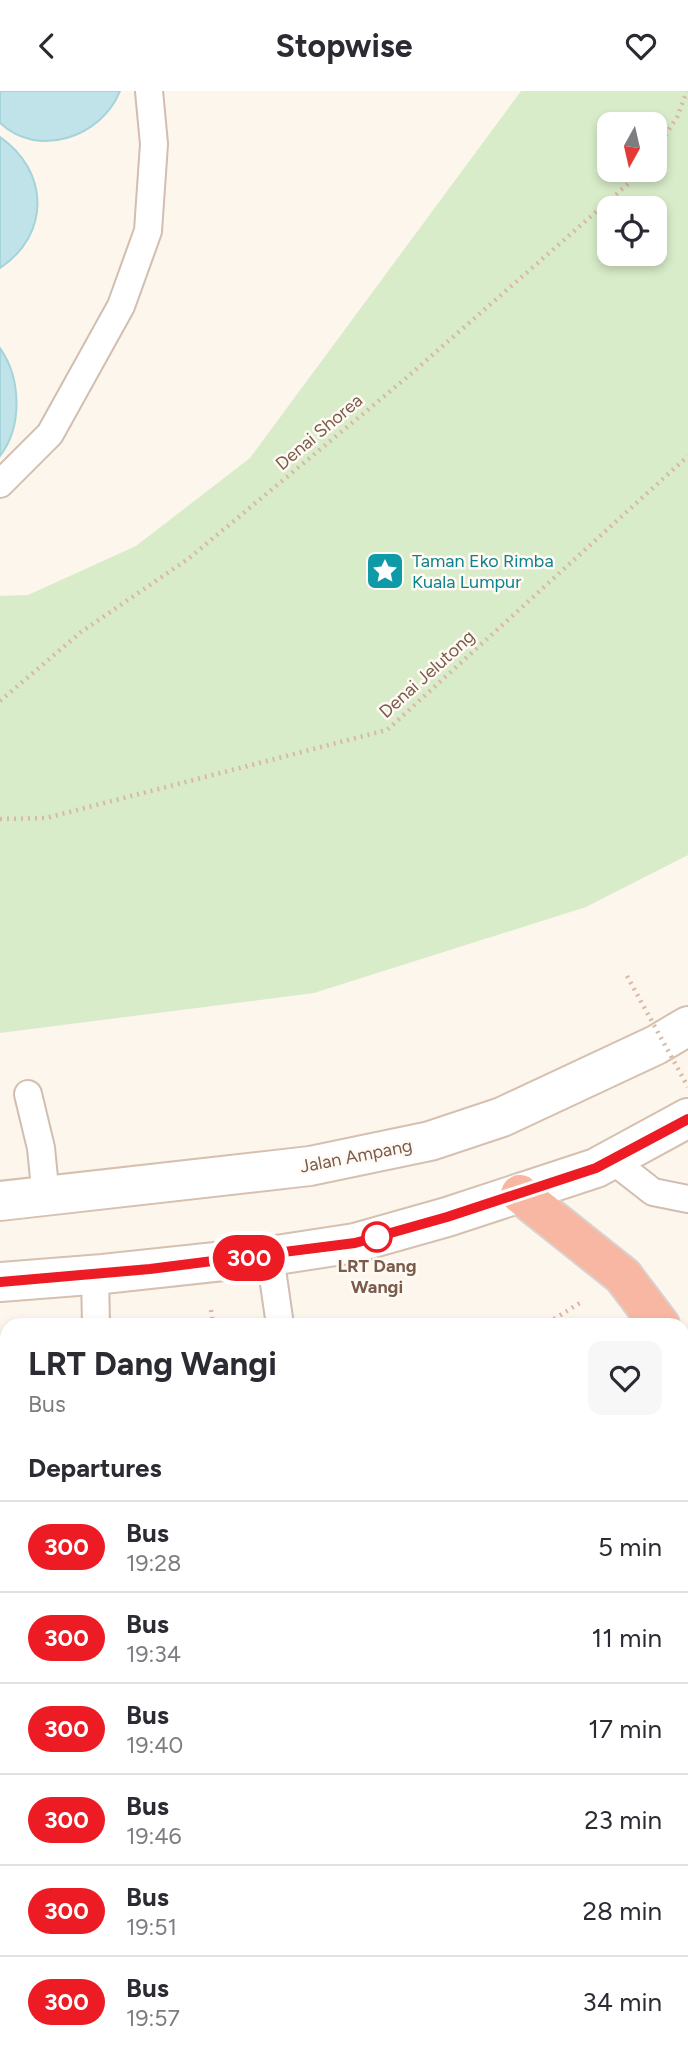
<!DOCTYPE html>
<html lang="en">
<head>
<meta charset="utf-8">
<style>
  body { margin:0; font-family:Figtree,sans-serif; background:#f7f7f7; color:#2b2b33; height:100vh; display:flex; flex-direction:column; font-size:26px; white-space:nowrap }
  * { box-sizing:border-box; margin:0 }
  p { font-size:23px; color:#7c7c81 }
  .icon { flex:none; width:38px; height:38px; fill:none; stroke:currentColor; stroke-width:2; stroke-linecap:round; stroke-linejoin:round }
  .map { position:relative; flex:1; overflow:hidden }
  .sheet { position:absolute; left:0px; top:1227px; width:690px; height:744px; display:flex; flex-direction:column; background:#fff; border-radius:21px 21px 0 0; box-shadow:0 4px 10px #0003 }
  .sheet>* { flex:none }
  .badge { padding:0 14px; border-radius:23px; font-size:24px; line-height:46px }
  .needle { width:46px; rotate:188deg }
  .controls { position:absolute; left:597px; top:21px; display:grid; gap:14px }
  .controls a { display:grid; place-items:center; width:70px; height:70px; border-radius:14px; background:#fff; box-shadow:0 4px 10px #0003; font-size:35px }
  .map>.badge { position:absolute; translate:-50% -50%; box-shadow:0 0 0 4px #fff }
  h2 { padding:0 28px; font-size:26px; line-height:63px }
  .round { display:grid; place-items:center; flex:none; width:74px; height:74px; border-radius:14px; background:#f7f7f7 }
  .headline { display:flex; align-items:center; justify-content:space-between; height:119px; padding:0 28px }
  h1 { font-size:33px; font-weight:700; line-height:52px }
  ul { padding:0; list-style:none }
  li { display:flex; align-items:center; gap:21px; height:91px; padding:0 28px; border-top:2px solid #e1e1e2 }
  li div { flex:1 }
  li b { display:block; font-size:26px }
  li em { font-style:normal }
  li .badge { min-width:77px; font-weight:700; text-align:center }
  header { display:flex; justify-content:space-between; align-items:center; height:91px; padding:0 28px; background:#fff; font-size:32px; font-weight:700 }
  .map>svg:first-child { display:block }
</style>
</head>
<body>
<header><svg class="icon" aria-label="back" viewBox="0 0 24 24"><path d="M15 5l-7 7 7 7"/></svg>Stopwise<svg class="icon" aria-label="heart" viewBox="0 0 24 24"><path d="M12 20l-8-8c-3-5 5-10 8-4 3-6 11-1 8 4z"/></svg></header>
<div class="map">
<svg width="688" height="1970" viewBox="0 0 688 1970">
  <rect width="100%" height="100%" fill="#fdf6ec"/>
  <!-- green -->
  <path fill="#d8ecc9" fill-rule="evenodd" d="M521,0H688V764L586,816L314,902L0,942V505L28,504L136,455L250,367ZM609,33H654V79H609ZM609,117H654V163H609Z"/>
  <!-- water -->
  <path fill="#bfe3e8" stroke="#a5d3da" stroke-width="2" d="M0,0H120C102,46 38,68 0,32Z
    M0,46C49,80 51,143 0,177Z
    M0,257C21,287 23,335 0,365Z"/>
  <!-- building -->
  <path fill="#f3d5c3" stroke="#e6bba3" stroke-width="2" d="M79,1964H235L234,1970H79Z
    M345,1964H546L548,1970H346Z"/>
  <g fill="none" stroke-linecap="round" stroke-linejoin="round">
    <defs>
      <path id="lane" d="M0,393L50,343L121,215L148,140L154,53L149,0
        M28,1003L41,1057L46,1107
        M612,1069L653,1101L688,1108
        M270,1165L280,1234
        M95,1184L96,1234
        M329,1964L330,1970
        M563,1964L564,1970"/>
      <path id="secondary" d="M0,1110L310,1075L430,1050L502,1026L656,954L688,935
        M0,1191L103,1183L270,1165L355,1152L447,1126L596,1077L688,1027"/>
      <path id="highway" d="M520,1103L623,1185L660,1234
        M682,1270L688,1282
        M682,1841L688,1791
        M658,1970L660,1964"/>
    </defs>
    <!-- lane casing -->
    <use href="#lane" stroke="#d1beb0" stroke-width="30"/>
    <!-- secondary casing -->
    <use href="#secondary" stroke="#d6c0b0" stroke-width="42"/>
    <!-- highway casing -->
    <use href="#highway" stroke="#dad1cd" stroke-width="42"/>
    <!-- path -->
    <path stroke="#d9b8a5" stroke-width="4.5" stroke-dasharray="2 5" stroke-linecap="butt" d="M654,62L677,26L687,0
      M0,610L81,541L188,468L405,288L644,79
      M0,728L46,727L387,639L688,365
      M211,1219L213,1234
      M554,1228L583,1210"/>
    <!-- lane -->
    <use href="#lane" stroke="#fff" stroke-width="26"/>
    <!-- secondary -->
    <use href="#secondary" stroke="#fff" stroke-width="38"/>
    <!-- highway -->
    <use href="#highway" stroke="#f7b7a3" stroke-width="38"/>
    <!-- path-bridge -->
    <path stroke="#d9b8a5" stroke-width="4.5" stroke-dasharray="2 5" stroke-linecap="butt" d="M627,885L688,996"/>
  </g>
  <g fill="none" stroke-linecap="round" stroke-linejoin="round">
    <defs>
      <path id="line" d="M0,1191L150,1178L355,1152L447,1126L596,1077L688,1028"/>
    </defs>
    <!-- line casing -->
    <use href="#line" stroke="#fff" stroke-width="16"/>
    <!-- line -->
    <use href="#line" stroke="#ed1b24" stroke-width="10"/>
  </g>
  <!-- icons -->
  <defs>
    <symbol id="sight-square" viewBox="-11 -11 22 22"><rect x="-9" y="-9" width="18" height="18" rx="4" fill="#0f9aa8" stroke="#fffaf3"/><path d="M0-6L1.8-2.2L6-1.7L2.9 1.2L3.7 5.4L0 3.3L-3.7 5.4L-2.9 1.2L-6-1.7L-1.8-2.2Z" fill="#fff"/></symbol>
  </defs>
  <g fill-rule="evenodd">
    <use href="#sight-square" x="363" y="458" width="44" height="44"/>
  </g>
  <!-- markers -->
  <circle fill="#fff" stroke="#ed1b24" stroke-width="3.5" cx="377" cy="1146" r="14"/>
  <g text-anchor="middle" stroke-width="5" stroke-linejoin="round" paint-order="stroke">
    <!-- street labels -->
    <g font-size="18" fill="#7a5c4d" stroke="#fffaf3">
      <text transform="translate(319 341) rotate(-40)" y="6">Denai Shorea</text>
      <text transform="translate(427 583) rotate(-42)" y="6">Denai Jelutong</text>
      <text transform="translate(356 1065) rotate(-11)" y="6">Jalan Ampang</text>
    </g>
    <!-- culture labels -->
    <g font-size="18" fill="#0d838f" stroke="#fffaf3" text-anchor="start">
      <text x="412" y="476">Taman Eko Rimba<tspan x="412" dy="21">Kuala Lumpur</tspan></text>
    </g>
    <!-- stop labels -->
    <g font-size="18" font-weight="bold" fill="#7a5c4d" stroke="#fffaf3">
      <text x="377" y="1181">LRT Dang<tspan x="377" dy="21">Wangi</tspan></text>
    </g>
  </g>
</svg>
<div class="controls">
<a><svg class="needle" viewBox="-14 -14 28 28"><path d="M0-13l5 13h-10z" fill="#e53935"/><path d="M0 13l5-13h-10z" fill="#7c7c81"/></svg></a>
<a><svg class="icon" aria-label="locate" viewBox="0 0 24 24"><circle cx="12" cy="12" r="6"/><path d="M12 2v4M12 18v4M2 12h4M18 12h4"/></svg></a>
</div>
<b class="badge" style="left:249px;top:1167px;background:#ed1b24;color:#fff">300</b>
<section class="sheet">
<div class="headline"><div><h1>LRT Dang Wangi</h1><p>Bus</p></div><a class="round"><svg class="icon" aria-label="heart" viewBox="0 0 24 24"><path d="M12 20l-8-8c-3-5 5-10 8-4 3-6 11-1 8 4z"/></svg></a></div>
<h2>Departures</h2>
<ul>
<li><span class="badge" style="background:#ed1b24;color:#fff">300</span><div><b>Bus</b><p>19:28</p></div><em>5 min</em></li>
<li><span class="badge" style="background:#ed1b24;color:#fff">300</span><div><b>Bus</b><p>19:34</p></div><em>11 min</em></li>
<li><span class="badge" style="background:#ed1b24;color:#fff">300</span><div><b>Bus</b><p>19:40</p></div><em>17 min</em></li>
<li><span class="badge" style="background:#ed1b24;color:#fff">300</span><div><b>Bus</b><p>19:46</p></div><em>23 min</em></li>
<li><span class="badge" style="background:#ed1b24;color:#fff">300</span><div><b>Bus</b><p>19:51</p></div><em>28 min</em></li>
<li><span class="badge" style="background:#ed1b24;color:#fff">300</span><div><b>Bus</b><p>19:57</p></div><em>34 min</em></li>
</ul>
</section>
</div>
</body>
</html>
